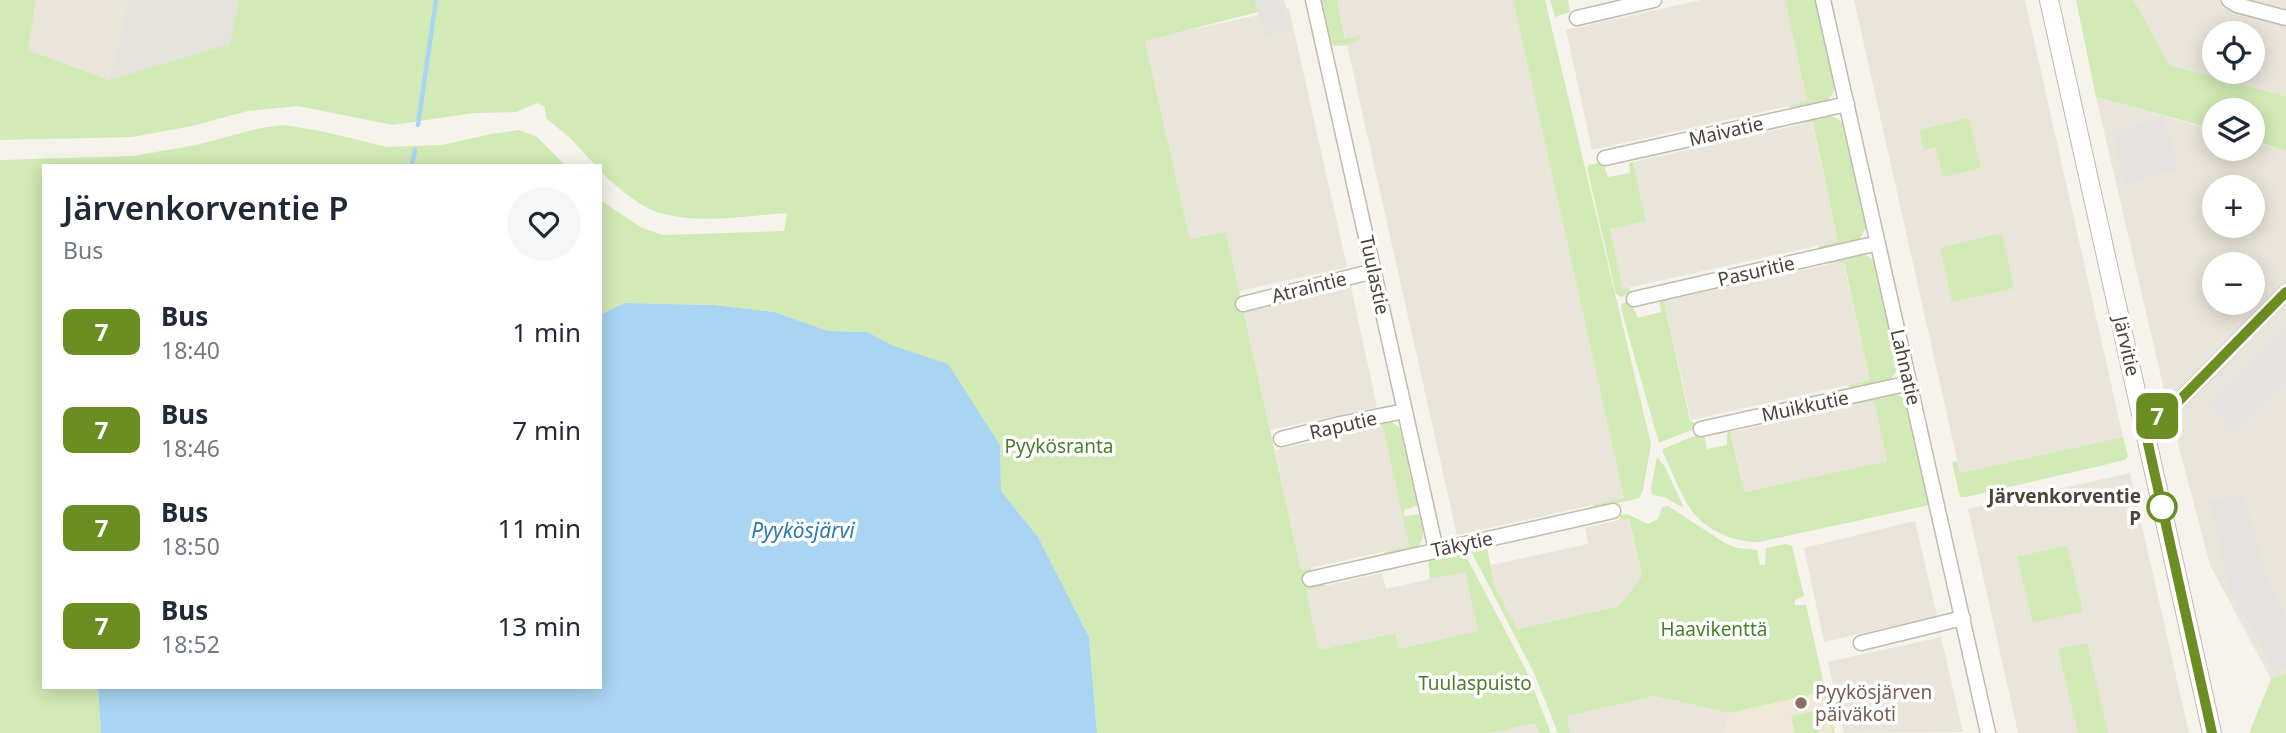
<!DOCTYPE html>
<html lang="en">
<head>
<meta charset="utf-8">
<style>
  body { margin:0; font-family:"Noto Sans",sans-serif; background:#f6f6f7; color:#1f2937; height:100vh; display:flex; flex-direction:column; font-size:26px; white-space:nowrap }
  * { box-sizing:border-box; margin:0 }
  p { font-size:23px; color:#747a83 }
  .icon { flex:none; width:38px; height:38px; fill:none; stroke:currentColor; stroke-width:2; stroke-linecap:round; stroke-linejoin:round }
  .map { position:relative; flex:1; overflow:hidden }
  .panel { position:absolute; left:42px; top:164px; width:560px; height:525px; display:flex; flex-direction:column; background:#fff; border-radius:0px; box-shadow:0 4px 18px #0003 }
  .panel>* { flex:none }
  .badge { padding:0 14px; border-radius:10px; font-size:24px; line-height:46px }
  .tools { position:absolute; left:2202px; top:21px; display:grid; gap:14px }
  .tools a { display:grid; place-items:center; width:63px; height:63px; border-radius:50%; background:#fff; box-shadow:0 4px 18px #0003; font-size:35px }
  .map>.badge { position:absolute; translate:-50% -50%; box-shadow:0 0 0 4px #fff }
  .round { display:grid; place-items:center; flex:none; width:74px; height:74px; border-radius:37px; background:#f6f6f7 }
  .headline { display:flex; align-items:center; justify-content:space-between; height:119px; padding:0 21px }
  h1 { font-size:33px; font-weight:600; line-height:52px }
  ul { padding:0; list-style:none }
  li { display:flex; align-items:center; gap:21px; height:98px; padding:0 21px }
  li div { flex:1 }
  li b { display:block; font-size:26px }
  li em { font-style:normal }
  li .badge { min-width:77px; font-weight:700; text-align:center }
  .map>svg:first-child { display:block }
</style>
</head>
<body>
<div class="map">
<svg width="2286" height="733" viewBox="0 0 2286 733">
  <rect width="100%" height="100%" fill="#f6f3ec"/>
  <!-- residential -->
  <path fill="#eae5da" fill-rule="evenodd" d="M36,0H128L109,80L28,50Z
    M1337,0H1513L1624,498L1457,535Z
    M1701,0H1785L1807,102L1592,150L1566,30Z
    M1854,0H2025L2123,437L1960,473Z
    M2134,0H2286V96L2169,65ZM2214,33H2252V72H2214Z
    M1289,8L1347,267L1239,291L1226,232L1190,239L1145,40Z
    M2096,97L2214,130V149H2252V141L2286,151V673L2271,679L2210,565L2166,398ZM2214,187H2252V226H2214ZM2214,264H2252V303H2214Z
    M1812,122L1838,241L1623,289L1610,229L1646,221L1633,162Z
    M1843,261L1870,380L1691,420L1664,301Z
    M1351,287L1377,407L1270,430L1244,311Z
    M1874,401L1887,461L1744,492L1731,432Z
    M1383,426L1409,546L1301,570L1275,450Z
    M2130,473L2189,733H2018L1968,509Z
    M1628,518L1642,576L1619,606L1516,629L1495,587L1491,565L1588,544L1585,528Z
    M1915,521L1937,616L1824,642L1804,548Z
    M1465,571L1478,631L1399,649L1394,633L1319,650L1306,590L1382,573L1386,589Z
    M1941,637L1963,732L1844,733L1828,662Z
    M1655,696L1729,713L1724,733H1570L1566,716Z
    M1535,723L1540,733H1490Z"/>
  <!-- industrial -->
  <path fill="#e6e2dd" d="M128,0H239L231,44L109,80Z"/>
  <!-- education -->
  <path fill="#efe8d6" d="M1823,692L1832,733H1724L1729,713Z"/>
  <!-- green -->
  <path fill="#d2eab5" d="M0,0H36L28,50L109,80L230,44L239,0H1255L1258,12L1145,41L1190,239L1226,232L1301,570L1311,568L1312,572L1309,574L1326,586L1306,590L1319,650L1395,633L1399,649L1478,631L1465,572L1430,579L1428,559L1461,551L1467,558L1526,670L1551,733H1540L1535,723L1490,733H1097L1089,637L1038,537L1001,491L1000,445L894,346L867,332L828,331L774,312L714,305L624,303L600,315V200L642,228L663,235L784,231L787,213C744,216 698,225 657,212C639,206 613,184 600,171V166H596L569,137L546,118L545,107L537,103L516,112L474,113L393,125L298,106L248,111L192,126L132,137L0,140Z
    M1321,0H1337L1345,39L1360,36L1358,40C1351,45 1339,48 1331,44Z
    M1513,0H1545L1651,444L1643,490L1639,498L1595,509L1592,505L1624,498Z
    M1550,0H1568L1570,12L1555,17Z
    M1785,0H1816L1835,88C1829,107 1809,106 1792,110L1788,106L1807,101Z
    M2076,0H2134L2169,65L2286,96V151L2252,140V110H2214V129L2096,97Z
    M1829,114L1844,123L1867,227L1859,240L1820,250L1818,246L1838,241L1813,124L1812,122L1791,125L1793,122Z
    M1969,118L1981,168L1943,177L1936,147L1924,150L1919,130Z
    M284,125L321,131L387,147L442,145L491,134L519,130L537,137L566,166H44V688H98L101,733H0V160L133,156L196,145L261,128Z
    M1603,162L1608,177L1630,173L1629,163L1633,162L1646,221L1610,229L1623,289L1629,288L1631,293L1621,297L1616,294L1587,168L1589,165Z
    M2002,233L2014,288L1952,302L1940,248Z
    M1860,253L1869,257L1876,263L1899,368L1891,379L1887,382L1850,389L1848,385L1870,380L1844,262L1823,264L1824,261Z
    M1668,297L1669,300L1664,302L1690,420L1697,425L1696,428L1659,443L1621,309L1622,304L1630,301L1638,318L1661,312L1659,300Z
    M1889,392L1896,393L1905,400L1929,505L1760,542C1736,543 1706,531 1692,511C1680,494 1672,471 1663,452V449L1701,433L1704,435L1707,449L1727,445V434L1730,430L1744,492L1887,461L1874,401L1854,405L1853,403Z
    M1382,422C1390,420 1398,424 1402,432L1419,505L1404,510V516L1420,514C1424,526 1426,538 1417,548L1386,555L1384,552L1409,546L1383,427H1381Z
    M2123,437L2128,456L2125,460L1966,497H1961L1959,493L1952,462L1957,461L1960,473Z
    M1657,457L1665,467L1684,508L1664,497L1652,495L1651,488Z
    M1668,506L1725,543L1737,548L1757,550L1760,565H1765L1766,548L1786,544L1792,546L1804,596L1795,600V605H1806L1835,733H1832L1823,692L1729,713L1655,696L1567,716L1570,733H1558L1534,673L1471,551L1483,546L1487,548L1495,587L1517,629L1619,606L1642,576L1629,519L1620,520V515L1627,514L1648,524L1658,519L1662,507Z
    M2067,545L2083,611L2033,623L2017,557Z
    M2087,643L2108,733H2078L2058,649Z
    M2286,673V733H2249L2271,679Z
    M1814,711L1819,733H1795L1791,716Z"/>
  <!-- parking -->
  <path fill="#e5e3e0" d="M1255,0H1284L1291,30L1264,36Z
    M2164,118L2178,169L2124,184L2113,134L2117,130Z
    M2286,325V380L2234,433L2208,403Z
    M2244,493L2266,576L2286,615V666L2275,673L2229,588L2209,501Z"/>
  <!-- water -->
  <path fill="#a9d4f2" d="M624,303L714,305L774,312L828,331L867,332L894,346L948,364L1000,445L1001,491L1038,537L1089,637L1097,733H101L98,688H600V315Z"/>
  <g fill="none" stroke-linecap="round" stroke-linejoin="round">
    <!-- stream -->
    <path stroke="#a9d4f2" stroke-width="4.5" d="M418,125L436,0
      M412,166L415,150"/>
    <defs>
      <path id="minor" d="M1313,0L1436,550
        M1823,0L1988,733
        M2229,0L2237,5L2286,18
        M1577,18L1654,0
        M1605,158L1847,104
        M1634,299L1878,243
        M1243,304L1374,271
        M2143,421L2170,410L2286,292
        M1701,429L1910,383
        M1281,439L1340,424L1405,411
        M1310,579L1613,511
        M1861,643L1963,618"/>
      <path id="tertiary" d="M2049,0L2212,733"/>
    </defs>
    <!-- minor casing -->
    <use href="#minor" stroke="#c2bbae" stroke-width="17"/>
    <!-- tertiary casing -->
    <use href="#tertiary" stroke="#c2bbae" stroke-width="20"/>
    <!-- minor -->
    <use href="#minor" stroke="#fff" stroke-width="14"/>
    <!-- tertiary -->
    <use href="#tertiary" stroke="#fff" stroke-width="18"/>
  </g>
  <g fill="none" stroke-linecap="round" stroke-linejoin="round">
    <defs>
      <path id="line" d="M2212,733L2143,421L2170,410L2286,292"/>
    </defs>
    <!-- line casing -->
    <use href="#line" stroke="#fff" stroke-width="16"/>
    <!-- line -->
    <use href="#line" stroke="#6b8e23" stroke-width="10"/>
  </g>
  <!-- markers -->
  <circle fill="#fff" stroke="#6b8e23" stroke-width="3.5" cx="2162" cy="507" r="14"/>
  <circle fill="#8d6e63" stroke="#fff" stroke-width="2.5" cx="1801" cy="703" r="7"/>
  <g text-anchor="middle" stroke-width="7" stroke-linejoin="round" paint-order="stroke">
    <!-- street labels -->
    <g font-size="19" fill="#4b4439" stroke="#fff">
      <text transform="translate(1726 131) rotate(-13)" y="7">Maivatie</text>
      <text transform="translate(1756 271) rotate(-13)" y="7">Pasuritie</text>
      <text transform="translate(1375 275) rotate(78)" y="7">Tuulastie</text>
      <text transform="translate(1309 287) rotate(-14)" y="7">Atraintie</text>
      <text transform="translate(2127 346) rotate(77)" y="7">Järvitie</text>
      <text transform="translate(1906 367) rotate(77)" y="7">Lahnatie</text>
      <text transform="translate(1805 406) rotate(-12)" y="7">Muikkutie</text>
      <text transform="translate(1343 425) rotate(-13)" y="7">Raputie</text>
      <text transform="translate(1462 544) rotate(-12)" y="7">Täkytie</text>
    </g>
    <!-- park labels -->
    <g font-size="19" fill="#4a7f2a" stroke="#fff">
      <text x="1059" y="453">Pyykösranta</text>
      <text x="1714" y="636">Haavikenttä</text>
      <text x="1475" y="690">Tuulaspuisto</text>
    </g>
    <!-- stop labels -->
    <g font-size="19" font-weight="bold" fill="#4b4439" stroke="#fff" text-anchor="end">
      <text x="2141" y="503">Järvenkorventie<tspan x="2141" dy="22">P</tspan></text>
    </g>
    <!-- education labels -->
    <g font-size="19" fill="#785e54" stroke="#fff" text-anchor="start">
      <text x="1815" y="699">Pyykösjärven<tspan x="1815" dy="22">päiväkoti</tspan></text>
    </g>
    <!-- water labels -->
    <g font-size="21" font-style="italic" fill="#2e7ab2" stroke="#fff">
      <text x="803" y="538">Pyykösjärvi</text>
    </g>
  </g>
</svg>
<div class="tools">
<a><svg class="icon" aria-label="locate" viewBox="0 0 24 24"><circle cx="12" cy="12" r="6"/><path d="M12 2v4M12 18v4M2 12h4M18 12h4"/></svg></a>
<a><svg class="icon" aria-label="layers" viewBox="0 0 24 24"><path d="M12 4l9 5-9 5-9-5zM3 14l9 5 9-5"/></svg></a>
<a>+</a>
<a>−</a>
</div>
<b class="badge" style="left:2157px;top:416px;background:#6b8e23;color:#fff">7</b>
<section class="panel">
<div class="headline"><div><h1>Järvenkorventie P</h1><p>Bus</p></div><a class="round"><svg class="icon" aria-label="heart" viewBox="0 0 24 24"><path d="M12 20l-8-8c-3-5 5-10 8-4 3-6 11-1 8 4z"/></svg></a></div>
<ul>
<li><span class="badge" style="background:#6b8e23;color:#fff">7</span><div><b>Bus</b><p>18:40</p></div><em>1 min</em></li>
<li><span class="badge" style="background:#6b8e23;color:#fff">7</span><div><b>Bus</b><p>18:46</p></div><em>7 min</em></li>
<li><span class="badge" style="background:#6b8e23;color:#fff">7</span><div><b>Bus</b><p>18:50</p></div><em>11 min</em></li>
<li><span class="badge" style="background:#6b8e23;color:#fff">7</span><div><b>Bus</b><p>18:52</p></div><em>13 min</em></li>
</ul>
</section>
</div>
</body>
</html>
